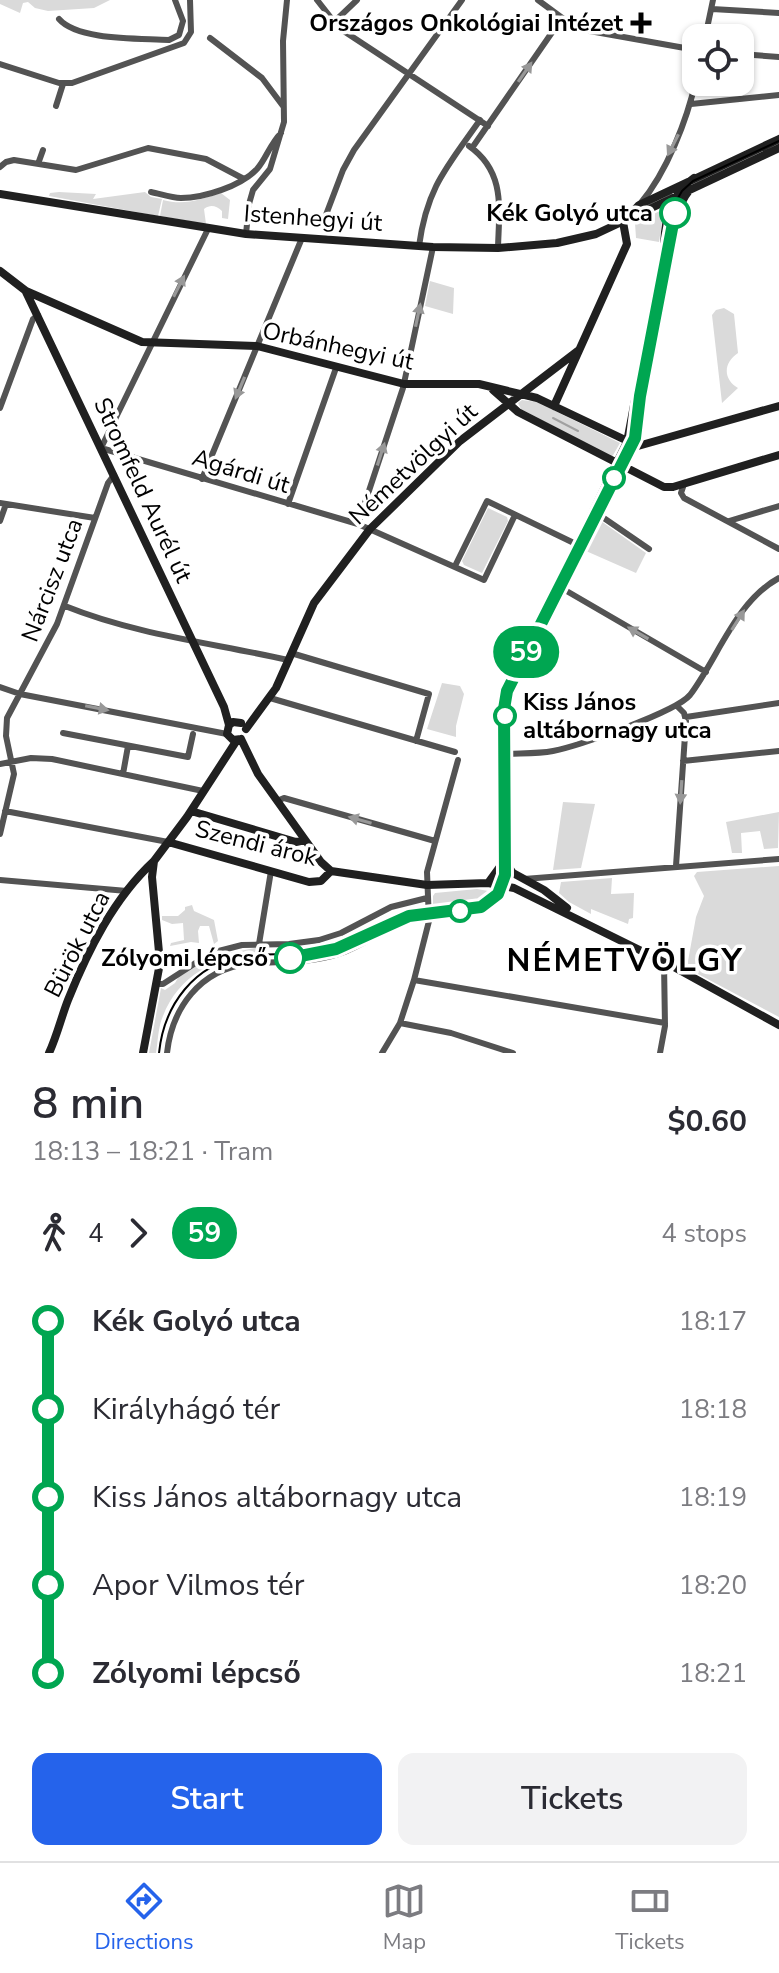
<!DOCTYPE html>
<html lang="en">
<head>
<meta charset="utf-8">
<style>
  body { margin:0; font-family:"Nunito Sans",sans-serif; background:#f2f2f3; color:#2b2b33; height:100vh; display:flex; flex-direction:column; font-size:30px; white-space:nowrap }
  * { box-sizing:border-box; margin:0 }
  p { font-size:26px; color:#7c7c81 }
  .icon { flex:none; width:44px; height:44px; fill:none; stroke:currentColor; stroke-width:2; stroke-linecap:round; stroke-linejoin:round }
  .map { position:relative; height:1053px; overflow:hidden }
  .drawer { display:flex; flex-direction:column; background:#fff; flex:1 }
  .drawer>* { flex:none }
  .badge { padding:0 16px; border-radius:26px; font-size:28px; line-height:52px }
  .controls { position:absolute; left:682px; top:24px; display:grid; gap:16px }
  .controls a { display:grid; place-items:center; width:72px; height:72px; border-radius:16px; background:#fff; box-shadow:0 2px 6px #0004; font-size:40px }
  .map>.badge { position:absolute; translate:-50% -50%; box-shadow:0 0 0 4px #fff }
  .legs { display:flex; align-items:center; gap:12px; height:88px; padding:0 32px; font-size:26px }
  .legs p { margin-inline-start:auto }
  .head { display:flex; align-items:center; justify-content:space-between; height:136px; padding:0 32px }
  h1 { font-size:44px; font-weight:600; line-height:60px }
  .action { display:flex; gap:16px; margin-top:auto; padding:16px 32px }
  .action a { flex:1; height:92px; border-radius:16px; background:#2563eb; color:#fff; font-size:32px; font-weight:600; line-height:92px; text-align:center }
  .action a+a { background:#f2f2f3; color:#2b2b33 }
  ul { padding:0 32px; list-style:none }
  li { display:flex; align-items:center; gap:28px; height:88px; font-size:30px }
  li i { display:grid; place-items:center; width:12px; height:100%; margin:0 10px; background:currentColor }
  li i::after { content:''; width:20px; height:20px; margin:-10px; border:6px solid; border-radius:50%; background:#fff }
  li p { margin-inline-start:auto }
  li:first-child i { background:linear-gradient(#0000 50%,currentColor 0) }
  li:last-child i { background:linear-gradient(currentColor 50%,#0000 0) }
  .tab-bar { display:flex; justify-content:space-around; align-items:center; height:112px; border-top:2px solid #e1e1e2; background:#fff; font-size:22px; color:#7c7c81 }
  .tab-bar a { display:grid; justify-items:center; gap:4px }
  .tab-bar .on { color:#2563eb }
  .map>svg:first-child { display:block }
</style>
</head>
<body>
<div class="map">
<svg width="779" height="1053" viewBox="0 0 779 1053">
  <rect width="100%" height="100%" fill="#fff"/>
  <!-- green -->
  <path fill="#dadada" d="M0,0H110L94,8L48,11L35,8L28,2L23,3L20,13L0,4Z
    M59,192L96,194L93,199L145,192L151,197L162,199L158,216L49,196L50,193Z
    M221,193L230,200L228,219L222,218V211C216,206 211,204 204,209L206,224L160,216L163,200C185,206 201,199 221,193Z
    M664,209L659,242L636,238L635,223Z
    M430,281L454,288L453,314L425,306Z
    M724,308L734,314L738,353C723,363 723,379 738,388L722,403L712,315L716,310Z
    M522,400L537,402L620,443L612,457L521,409L518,403Z
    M488,508L507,517L508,521L482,573L464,565L462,561Z
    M601,521L646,553L636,573L586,551Z
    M442,683L460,686L464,694L456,726V737L427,729Z
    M563,802L595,804L581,868L553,870Z
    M779,812L778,848L764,849L760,831L741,833L742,853H732L726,822Z
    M779,866V1017L681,965L688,961L696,917L704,896L694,876L697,872Z
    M612,878L611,894L634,893L633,918L629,919L628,924L591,909V914L569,902L559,893L561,882Z
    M477,889L494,892C477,909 455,908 433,908V896L435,893Z
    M192,905L194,911L214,920L218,941L214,944L209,926H200L198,931L199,943L191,942L170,946L171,943L184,940L183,923L172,924L162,920V916H178L185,910V907Z
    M260,947L261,952C219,955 179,974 163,1016C158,1027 158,1041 156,1053H149L161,988L165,990L175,983L179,976L210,957Z"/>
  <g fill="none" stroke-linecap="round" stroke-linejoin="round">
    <!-- stream -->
    <path stroke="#a1a1a1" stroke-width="2" d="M553,418L578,431"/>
    <!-- street -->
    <path stroke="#535353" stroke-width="6" d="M175,0L183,21
      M317,0L339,28L488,126
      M538,0L565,20L584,30L696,50
      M712,9L779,13
      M59,19C78,41 141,38 169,40L179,35L183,21
      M334,22L357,0
      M210,38L262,78L283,106
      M705,38L713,0
      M740,54L779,57
      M0,64L59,83H72L184,43L191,32L190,0
      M691,104L779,95
      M56,106L63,84
      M469,146C506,172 499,209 498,248
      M472,148L562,18
      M38,164L43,150
      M0,167L6,162L14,160L76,170L148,148L206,159L244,179
      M151,192C161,194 171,198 181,198C204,198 241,186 257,169C266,159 270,144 281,133
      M640,204C667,172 687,120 696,80
      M324,220L343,170L354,150L462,0
      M208,229L101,448L358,524L484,580L515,515
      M246,234L249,204L253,190L270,169L284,122L283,41L287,0
      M419,246C427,187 447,167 480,120
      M0,408L33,319L38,315
      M202,479L302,238
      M684,484L681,493L684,498L779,549
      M0,503L95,518
      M288,504L336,368
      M595,512L649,549
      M0,521L6,504
      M729,521L779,506
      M358,524L403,388L433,247
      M455,566L487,501L578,545
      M558,586L706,672
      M65,606C137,635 213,643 288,660
      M291,653L429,694L416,741
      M0,687L20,694L227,734
      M270,698L455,752
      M686,717L779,703
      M63,733L188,757L193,734
      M504,754C520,753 537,754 553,751C578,746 676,712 690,695C718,658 736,601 779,578
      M683,761L779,751
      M0,764L31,758L52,759L203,791
      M123,774L128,746
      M277,801L284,798L435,841
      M5,811L168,842
      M0,834L14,774L6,736L7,718L57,624L108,483L114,475
      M676,866L686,721L684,713L677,706
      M524,879L779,859
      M0,880L127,891
      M259,944L271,871
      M414,980L665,1023
      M157,984H163L211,953L242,945L289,944L319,940L341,933L391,907L427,898
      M400,1023L451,1033L513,1053
      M167,1053C172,1008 200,970 247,964C278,961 308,964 339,954C371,943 395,918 429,916
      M382,1053L400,1023L414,980L429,921L427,872L458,760
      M660,1053L665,1026L664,963"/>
    <!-- secondary -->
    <path stroke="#202020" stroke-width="8" d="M0,194L246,234L433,247L498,248L557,243L596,234L779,148
      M625,220L639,205L779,139
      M664,261C677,240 673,211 688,192
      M0,271L26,291L142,342L257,346L404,384H479L537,398L638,446L779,406
      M26,292L224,707L229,725L227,734L233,740L241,739
      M493,390L518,412L664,487H673L779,455
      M554,406L627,244L623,222
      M595,512L603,506C621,474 650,432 640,394
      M229,725L233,722L241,723
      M246,729L276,688L314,603L370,529L460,441L579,350
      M241,739L258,774L321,862L331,871L427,885L488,883L514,888L674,967L779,1025
      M191,811L296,842L305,840
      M168,842L309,882L321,881L331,871
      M505,862L513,873L544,890L567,908
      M488,883L504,861
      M501,886L504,875L503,709L505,691L627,442L635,400L640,394L664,262C663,230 666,198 694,178
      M49,1053C57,1036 61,1018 68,1000C88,950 114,898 154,861
      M143,1053L160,963L152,877L154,861L187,817L237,740"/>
    <!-- tram -->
    <path stroke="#000" stroke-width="2" d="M159,1053C164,1005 194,964 244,956C269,952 293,957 317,951C349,944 376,921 407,914C431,908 458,915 480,905C493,899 502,886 503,872L504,691L596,507L631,444L674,205L682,191L693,181L779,141"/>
  </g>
  <!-- one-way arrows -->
  <defs><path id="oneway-solid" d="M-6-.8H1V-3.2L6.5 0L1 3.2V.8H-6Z" transform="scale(2)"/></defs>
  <g fill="#989898">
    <use href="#oneway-solid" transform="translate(525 72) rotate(-55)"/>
    <use href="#oneway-solid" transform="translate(673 145) rotate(117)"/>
    <use href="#oneway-solid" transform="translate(179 286) rotate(-63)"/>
    <use href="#oneway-solid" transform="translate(418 315) rotate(-78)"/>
    <use href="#oneway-solid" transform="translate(240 388) rotate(113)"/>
    <use href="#oneway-solid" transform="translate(381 454) rotate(-72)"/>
    <use href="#oneway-solid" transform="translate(738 620) rotate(-58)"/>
    <use href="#oneway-solid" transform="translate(638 633) rotate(-150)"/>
    <use href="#oneway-solid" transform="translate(97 708) rotate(11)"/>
    <use href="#oneway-solid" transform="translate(681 792) rotate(94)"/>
    <use href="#oneway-solid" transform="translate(360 820) rotate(-164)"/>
  </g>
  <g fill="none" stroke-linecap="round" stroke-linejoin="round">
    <defs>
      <path id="line-1" d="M290,958L336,949L409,916L481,907L498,894L505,875L504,709L507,691L635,438L640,396L675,213"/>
    </defs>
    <!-- line-1 casing -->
    <use href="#line-1" stroke="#fff" stroke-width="18"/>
    <!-- line-1 -->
    <use href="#line-1" stroke="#00a651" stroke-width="12"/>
  </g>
  <!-- markers -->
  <path fill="#000" stroke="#fff" stroke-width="3" d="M637 11h8v8h8v8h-8v8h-8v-8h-8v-8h8z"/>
  <g fill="#fff" stroke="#00a651" stroke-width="4">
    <circle cx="675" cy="213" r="14"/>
    <circle cx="614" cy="478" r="10"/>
    <circle cx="505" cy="716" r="10"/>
    <circle cx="460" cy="911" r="10"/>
    <circle cx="290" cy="958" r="14"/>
  </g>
  <g text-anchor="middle" stroke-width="7" stroke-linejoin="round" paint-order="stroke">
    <!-- poi labels -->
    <g font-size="24" font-weight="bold" fill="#000" stroke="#fff" text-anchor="end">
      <text x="623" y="31">Országos Onkológiai Intézet</text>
    </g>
    <!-- stop labels -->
    <g font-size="24" font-weight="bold" fill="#000" stroke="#fff" text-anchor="end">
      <text x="653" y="221">Kék Golyó utca</text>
      <text x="523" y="710" text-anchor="start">Kiss János<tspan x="523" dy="28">altábornagy utca</tspan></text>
      <text x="268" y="966">Zólyomi lépcső</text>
    </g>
    <!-- street labels -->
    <g font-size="24" fill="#000" stroke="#fff">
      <text transform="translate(313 218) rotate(4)" y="8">Istenhegyi út</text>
      <text transform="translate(338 346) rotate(12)" y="8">Orbánhegyi út</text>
      <text transform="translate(413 464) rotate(-43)" y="8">Németvölgyi út</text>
      <text transform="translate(241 471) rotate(17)" y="8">Agárdi út</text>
      <text transform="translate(143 490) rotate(65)" y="8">Stromfeld Aurél út</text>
      <text transform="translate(52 580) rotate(-69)" y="8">Nárcisz utca</text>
      <text transform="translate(256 843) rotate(14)" y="8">Szendi árok</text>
      <text transform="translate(77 944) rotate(-63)" y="8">Bürök utca</text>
    </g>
    <!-- district labels -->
    <g font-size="32" font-weight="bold" letter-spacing="2" fill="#000" stroke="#fff">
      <text x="625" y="971">NÉMETVÖLGY</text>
    </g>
  </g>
</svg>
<div class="controls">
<a><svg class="icon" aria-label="locate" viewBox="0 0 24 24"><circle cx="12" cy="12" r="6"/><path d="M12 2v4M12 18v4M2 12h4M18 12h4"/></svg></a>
</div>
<b class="badge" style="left:526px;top:652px;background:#00a651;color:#fff">59</b>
</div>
<section class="drawer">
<div class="head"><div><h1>8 min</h1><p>18:13 – 18:21 · Tram</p></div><b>$0.60</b></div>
<div class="legs"><svg class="icon" aria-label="walk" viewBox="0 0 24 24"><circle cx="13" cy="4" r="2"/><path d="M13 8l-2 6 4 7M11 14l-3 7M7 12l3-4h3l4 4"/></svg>4<svg class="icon" aria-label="forward" viewBox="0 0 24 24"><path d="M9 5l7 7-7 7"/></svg><b class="badge" style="background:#00a651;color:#fff">59</b><p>4 stops</p></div>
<ul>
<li><i style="color:#00a651"></i><b>Kék Golyó utca</b><p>18:17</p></li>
<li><i style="color:#00a651"></i><span>Királyhágó tér</span><p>18:18</p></li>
<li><i style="color:#00a651"></i><span>Kiss János altábornagy utca</span><p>18:19</p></li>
<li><i style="color:#00a651"></i><span>Apor Vilmos tér</span><p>18:20</p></li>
<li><i style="color:#00a651"></i><b>Zólyomi lépcső</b><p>18:21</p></li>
</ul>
<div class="action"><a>Start</a><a>Tickets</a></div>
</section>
<nav class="tab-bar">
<a class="on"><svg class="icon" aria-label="directions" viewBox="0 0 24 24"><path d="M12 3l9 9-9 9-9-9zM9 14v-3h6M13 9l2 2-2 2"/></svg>Directions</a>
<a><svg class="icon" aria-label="map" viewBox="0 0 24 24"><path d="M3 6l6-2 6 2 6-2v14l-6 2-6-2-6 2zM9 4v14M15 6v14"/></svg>Map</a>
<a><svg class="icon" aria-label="tickets" viewBox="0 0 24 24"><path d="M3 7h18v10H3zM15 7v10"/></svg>Tickets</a>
</nav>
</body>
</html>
